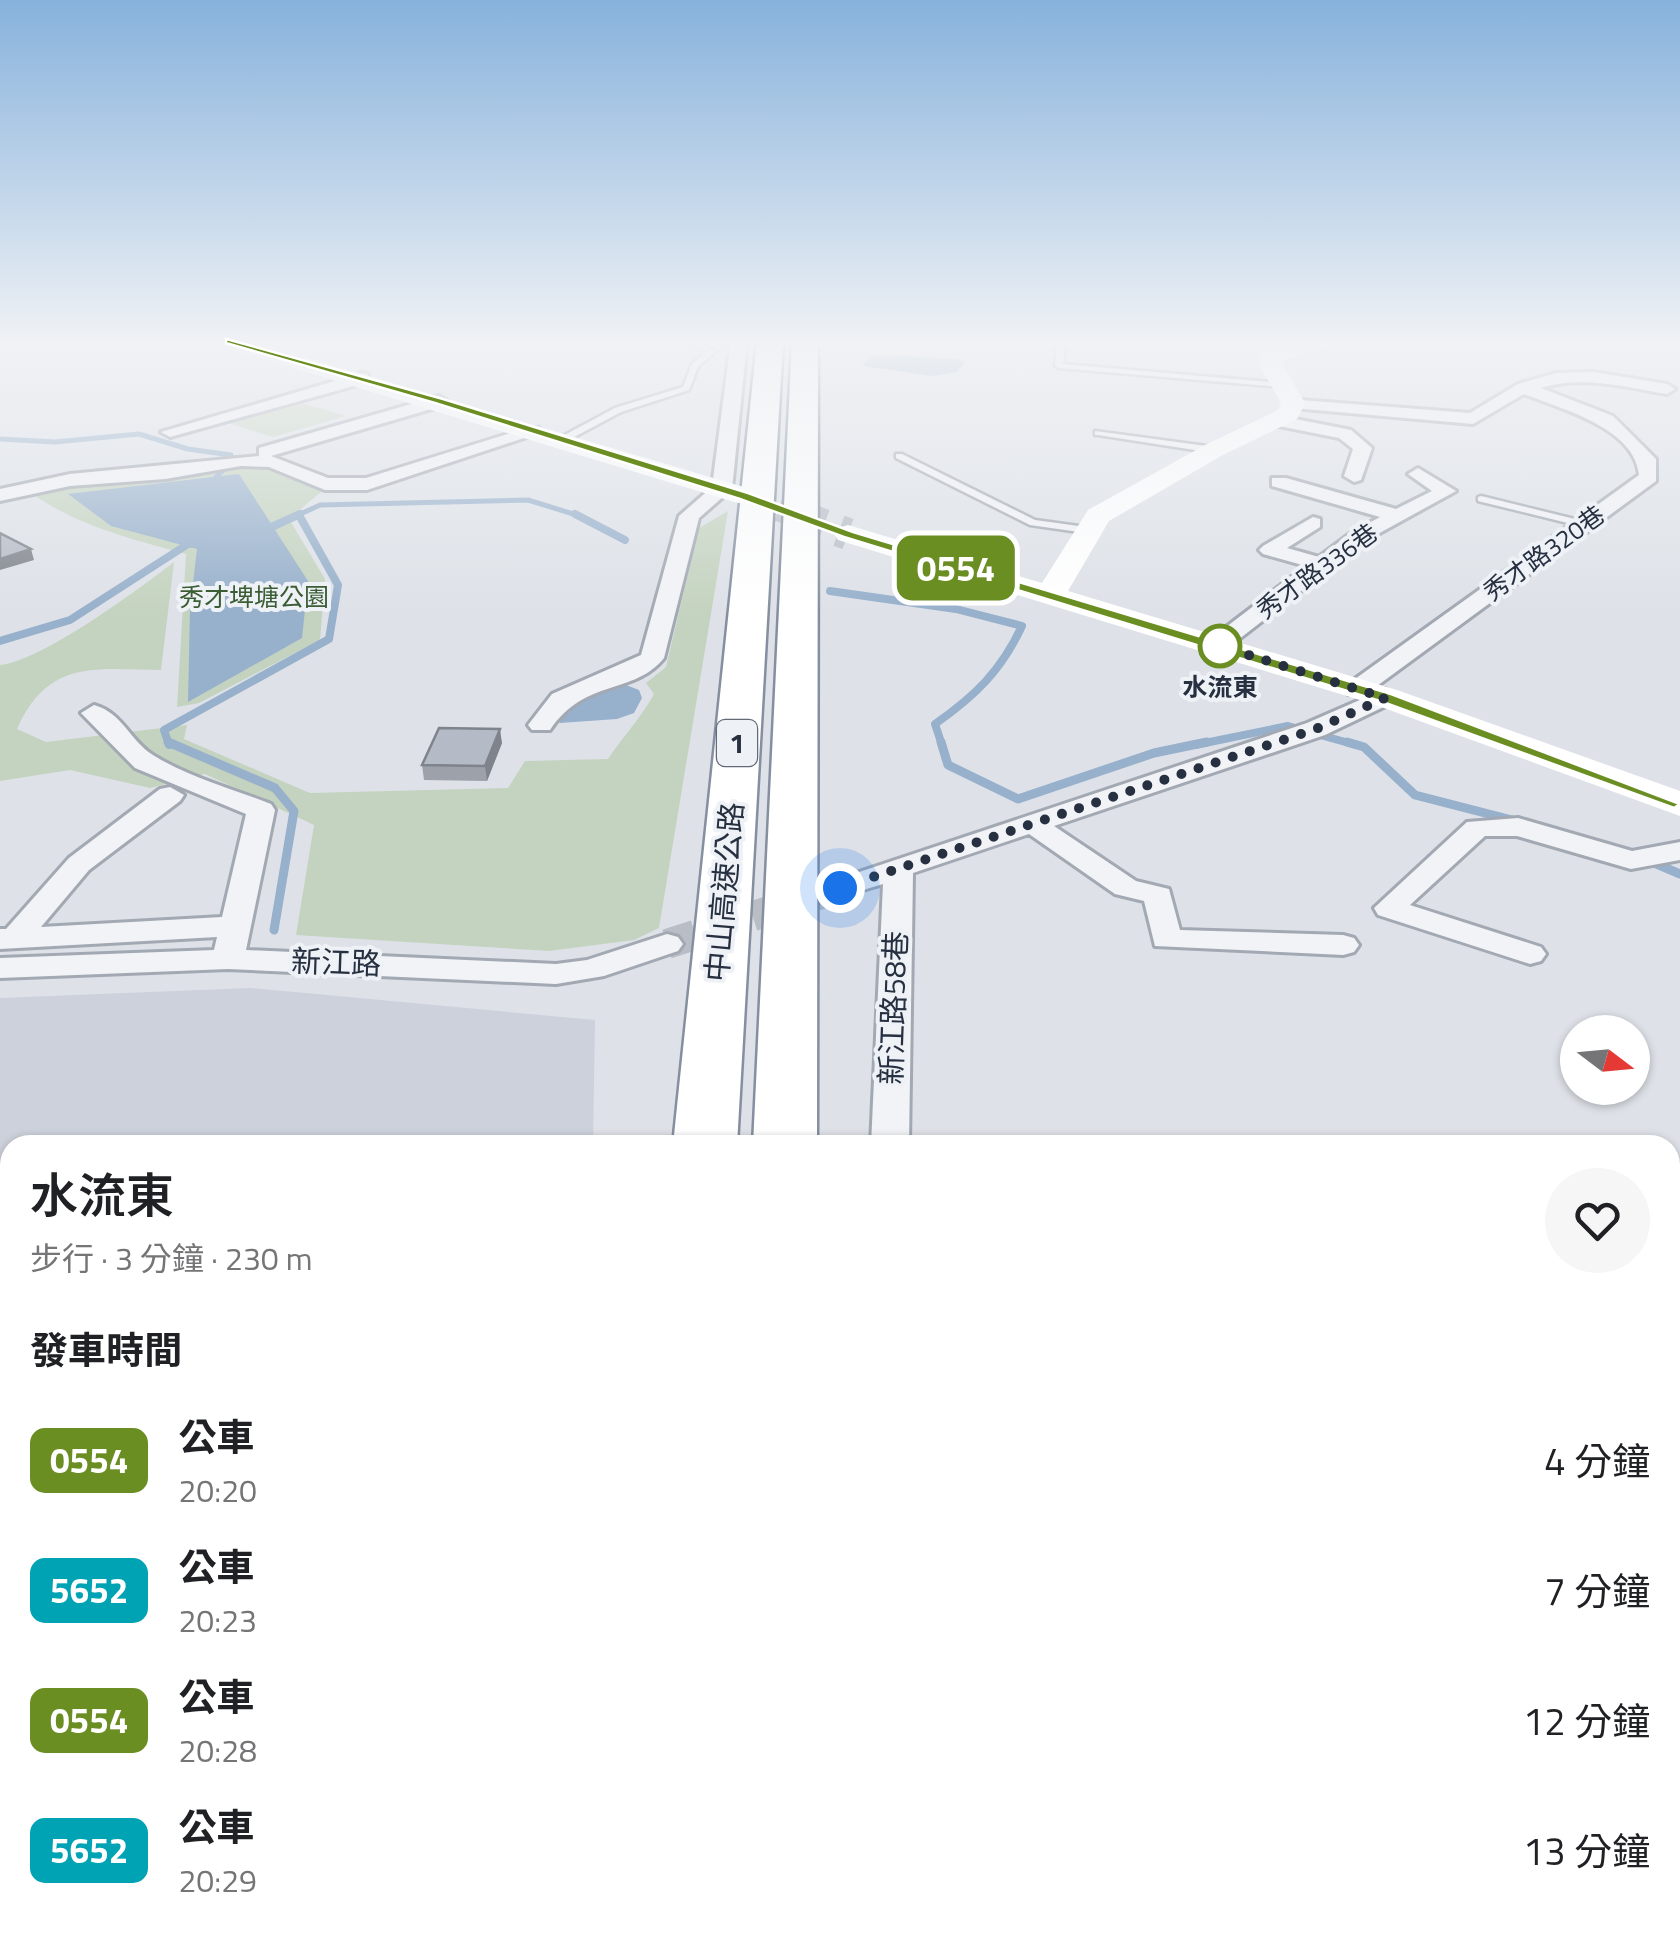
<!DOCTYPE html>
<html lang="zh-TW">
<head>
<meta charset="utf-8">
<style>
  body { margin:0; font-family:"Titillium Web","Noto Sans TC",sans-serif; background:#f6f6f6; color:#202124; height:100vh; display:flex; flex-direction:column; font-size:38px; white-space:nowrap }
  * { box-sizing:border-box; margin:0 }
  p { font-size:32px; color:#757577 }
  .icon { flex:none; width:55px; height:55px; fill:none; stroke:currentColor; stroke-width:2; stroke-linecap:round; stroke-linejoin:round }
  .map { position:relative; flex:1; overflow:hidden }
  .drawer { position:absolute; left:0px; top:1135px; width:1680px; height:802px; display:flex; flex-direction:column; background:#fff; border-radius:30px 30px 0 0; box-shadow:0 2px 8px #0004 }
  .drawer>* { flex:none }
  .badge { padding:0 20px; border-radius:15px; font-size:35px; line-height:65px }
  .needle { width:65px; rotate:106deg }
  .buttons { position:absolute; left:1560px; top:1015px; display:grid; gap:20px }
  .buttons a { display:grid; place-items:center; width:90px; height:90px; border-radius:50%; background:#fff; box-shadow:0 2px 8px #0004; font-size:50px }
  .you { position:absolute; width:50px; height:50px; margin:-25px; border:8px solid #fff; border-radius:50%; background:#1a73e8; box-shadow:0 0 0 15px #1a73e833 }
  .map>.badge { position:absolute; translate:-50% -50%; box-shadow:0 0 0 5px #fff }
  h2 { padding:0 30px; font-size:38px; line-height:90px }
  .round { display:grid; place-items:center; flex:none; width:105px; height:105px; border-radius:52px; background:#f6f6f6 }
  .overview { display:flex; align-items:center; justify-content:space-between; height:170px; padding:0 30px }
  h1 { font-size:48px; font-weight:600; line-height:75px }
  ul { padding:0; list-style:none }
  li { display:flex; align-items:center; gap:30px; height:130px; padding:0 30px }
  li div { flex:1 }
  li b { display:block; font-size:38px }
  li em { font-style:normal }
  li .badge { min-width:110px; font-weight:700; text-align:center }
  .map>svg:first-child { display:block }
</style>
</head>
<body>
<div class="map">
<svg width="1680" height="1936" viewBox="0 0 1680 1936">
  <rect width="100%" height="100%" fill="#dee2e8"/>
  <!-- built -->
  <path fill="#ccd1db" d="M250,988L595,1020L593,1145H10V1928H483L481,1936H0V998Z"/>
  <!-- green -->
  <path fill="#c4d3bf" d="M302,403L346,416L273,437L225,422Z
    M238,465L262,467L322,491L289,519L325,579L320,640L199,703L177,707L186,554C128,538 77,526 28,491Z
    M728,511L659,928L634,940L549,951L296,935L314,825L205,774L150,788L70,770L0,781V665C42,661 139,589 174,562L161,670C95,669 48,659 17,729L46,742L187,725L184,739L310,793L508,788L525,761L608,759C623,736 641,718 654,694L646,683L666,667L699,528Z"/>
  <!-- water -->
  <path fill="#97b0cb" d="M885,355L960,359L965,362L957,372L933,376L862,366L869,357Z
    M239,474L308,581L302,638L188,702L190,609L197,549L111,526L68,494Z
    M626,685L639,690L642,698L634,713L617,719L560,723L555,716C572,696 601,688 626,685Z"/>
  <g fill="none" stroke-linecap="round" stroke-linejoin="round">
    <!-- stream-far2 -->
    <path stroke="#97b0cb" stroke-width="5" d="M0,439L55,442L139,434L188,449L231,455L230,464L216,477L223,486
      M294,517L320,505L528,500L583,517"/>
    <!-- stream-far1 -->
    <path stroke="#97b0cb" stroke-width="8" d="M575,514L625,540
      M265,530L300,514
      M830,591L956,609L1022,626C1001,671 975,696 935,724L942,745
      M0,641L70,620L188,544L199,542
      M169,745L164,730L329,639L338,585L299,515
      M1195,745L1288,726L1356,745"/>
    <!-- stream -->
    <path stroke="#97b0cb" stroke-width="9" d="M168,742L275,788L294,811L274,930
      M941,742L948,765L1018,799L1154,753L1207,742
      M1347,742L1364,747L1415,795L1516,821
      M1647,860L1680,874"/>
    <!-- street-tunnel -->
    <path stroke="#b9bec6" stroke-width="30" stroke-dasharray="30 15" stroke-linecap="butt" d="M667,944L840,888"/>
    <!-- secondary-tunnel-far1 -->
    <path stroke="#b9bec6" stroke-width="25" stroke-dasharray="25 12" stroke-linecap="butt" d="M744,496L801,517"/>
    <!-- secondary-tunnel -->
    <path stroke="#b9bec6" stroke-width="32" stroke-dasharray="32 16" stroke-linecap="butt" d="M794,514L848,534"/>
    <defs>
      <path id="lane" d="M687,341H695L716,351L698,367L689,390L621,412L565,442H559V438L615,408L683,387L692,364L707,351Z
        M1057,341H1065L1063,364L1282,383L1286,385L1282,387L1059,368L1055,366Z
        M1095,431L1214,447L1218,450L1214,453L1098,435H1095Z
        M896,454H902L1035,520L1086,527L1091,530L1086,533L1030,525L896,458Z
        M1481,496L1587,522L1589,524L1584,527L1478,501V497Z
        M1670,1810L1680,1815V1847L1670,1842Z
        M1173,1928H1202L1206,1936H1176Z
        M1497,1928H1527L1531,1936H1500Z"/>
      <path id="street" d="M731,341H747L732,489L699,518L664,658C633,696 586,677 550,730H532L528,725L552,694L641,655L679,516L712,487Z
        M1594,372L1667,384L1675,389L1667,394C1625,387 1582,375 1541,388L1613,416L1656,459V481L1366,694H1348L1345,689L1348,684L1639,475C1635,428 1562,409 1524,394L1473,424L1293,408L1284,403L1287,399L1470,413L1518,384L1556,373Z
        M362,373L368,374V382L170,437L161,432Z
        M439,396L448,401L445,405L271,456L328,478H366L527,428H539L542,432L367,490H325L269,467L241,466L165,479L70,486L0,501V489L70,474L259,456V448Z
        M1275,415L1351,430L1372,448L1361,480L1354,482L1344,476L1353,449L1339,438L1269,424L1266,420Z
        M1418,468L1456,491L1365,541L1225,650H1209L1205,645L1209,640L1306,566L1263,554L1259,550L1263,546L1313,517L1320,519V527L1287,548L1319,557L1351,533L1380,517L1272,486V478H1286L1396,509L1432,491L1408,474Z
        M1385,689L1398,697L1394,702L1325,735L1054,826L1136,881L1169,889L1180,930L1343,935L1354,938L1359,945L1354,952L1343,955L1155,946L1144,901L1115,894L1029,834L913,873L909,1145H871L883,884L840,897L829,894L825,888L829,882L1307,723Z
        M94,705C123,713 130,741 153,755C188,777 233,789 271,804L275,810L246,950L556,964L587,960L667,934L678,937L683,944L678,951L604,976L556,984L228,969L0,978V958L214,950L217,937L0,949V929H6L69,858L160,789L170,787L184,795L180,801L89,870L41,927L222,917L246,814L135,768L81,713Z
        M1518,818L1632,851L1680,842V860L1631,869L1517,836H1485L1410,905L1541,947L1546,954L1541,961L1530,964L1378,915L1374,908L1467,822Z
        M1680,1357V1392L1670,1395V1360Z
        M893,1928H951L952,1936H894Z"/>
      <path id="highway" d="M757,341H783L737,1145H673Z
        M792,341H818L817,1145H753Z
        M589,1928H687V1936H587Z
        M716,1928H814V1936H714Z"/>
    </defs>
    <!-- lane casing -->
    <use href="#lane" stroke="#a3a9b2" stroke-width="5"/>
    <!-- street casing -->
    <use href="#street" stroke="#a3a9b2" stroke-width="6"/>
    <!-- highway casing -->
    <use href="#highway" stroke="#858fa0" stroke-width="5"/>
    <!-- lane -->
    <use href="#lane" fill="#f1f3f7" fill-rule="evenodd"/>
    <!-- street -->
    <use href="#street" fill="#f1f3f7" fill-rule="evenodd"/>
    <!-- secondary -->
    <path fill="#fff" fill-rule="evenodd" d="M218,341H251L754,490L758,496L744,504L734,502L221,346Z
      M1299,341H1331L1328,346L1281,361L1305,403L1297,419L1223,455L1109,521L1068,591L1397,690L1680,791V816L1373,704L838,540L834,534L838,528L848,525L1042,583L1088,510L1205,445L1278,410L1281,403L1259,364L1262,352Z"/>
    <!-- highway -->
    <use href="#highway" fill="#fff" fill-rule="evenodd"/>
  </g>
  <!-- wall -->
  <path fill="#9ca1aa" d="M502,743L487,781L424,780L422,765Z"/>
  <!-- shaded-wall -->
  <path fill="#7f838b" d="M31,549L34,560L0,570V559Z
    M500,729L502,743L487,781L485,766Z"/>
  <!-- building -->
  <path fill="#b5bbc6" stroke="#7f838b" stroke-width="2.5" d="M0,533L31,549L0,559Z
    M439,728L500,729L485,766L422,765Z"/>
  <!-- sky -->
  <linearGradient id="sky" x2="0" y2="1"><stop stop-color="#87b2dc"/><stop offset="0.56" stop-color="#f0f2f5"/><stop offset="1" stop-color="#f0f2f5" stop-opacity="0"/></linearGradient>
  <rect width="1680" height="612" fill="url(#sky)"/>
  <!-- line -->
  <path fill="#6b8e23" stroke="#fff" stroke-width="2.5" d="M226,339L443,399L748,493L853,532L1391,694L1680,804L1674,808L1380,701L844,537L740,499L435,403L226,343Z"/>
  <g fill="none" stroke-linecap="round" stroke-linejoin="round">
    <!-- walk -->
    <path stroke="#263040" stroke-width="10" stroke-dasharray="0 18" d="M840,888L1316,729L1385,698L1217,645L1220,646"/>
  </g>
  <!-- markers -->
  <circle fill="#fff" stroke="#6b8e23" stroke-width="5" cx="1220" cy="646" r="20"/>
  <g text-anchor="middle" stroke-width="8" stroke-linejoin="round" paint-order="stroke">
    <!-- far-street labels -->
    <g font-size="25" fill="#263040" stroke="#eef1f6">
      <text transform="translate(1544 553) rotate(-36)" y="9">秀才路320巷</text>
      <text transform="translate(1317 571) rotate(-36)" y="9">秀才路336巷</text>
    </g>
    <!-- far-park labels -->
    <g font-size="25" fill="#3b5d33" stroke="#eef1f6">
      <text x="254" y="606">秀才埤塘公園</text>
    </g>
    <!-- far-stop labels -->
    <g font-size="25" font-weight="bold" fill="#263040" stroke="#eef1f6">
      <text x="1220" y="696">水流東</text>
    </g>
    <!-- shield labels -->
    <rect fill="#eef1f6" stroke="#626a77" stroke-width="2.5" x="717" y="720" width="40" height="46" rx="8"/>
    <g font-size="28" font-weight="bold" fill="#263040">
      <text x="737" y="753">1</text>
    </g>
    <!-- street labels -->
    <g font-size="30" fill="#263040" stroke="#eef1f6">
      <text transform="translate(725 892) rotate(-85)" y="10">中山高速公路</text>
      <text transform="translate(336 963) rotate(2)" y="10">新江路</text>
      <text transform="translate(894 1008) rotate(-88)" y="10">新江路58巷</text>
    </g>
  </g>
</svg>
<div class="buttons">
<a><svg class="needle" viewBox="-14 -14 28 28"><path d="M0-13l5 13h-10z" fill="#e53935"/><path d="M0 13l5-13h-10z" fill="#757577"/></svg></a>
</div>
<div class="you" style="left:840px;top:888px"></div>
<b class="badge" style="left:956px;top:568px;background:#6b8e23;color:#fff">0554</b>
<section class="drawer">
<div class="overview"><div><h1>水流東</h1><p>步行 · 3 分鐘 · 230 m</p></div><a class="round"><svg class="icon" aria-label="heart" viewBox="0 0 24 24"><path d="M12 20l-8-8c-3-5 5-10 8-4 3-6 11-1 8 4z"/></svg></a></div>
<h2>發車時間</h2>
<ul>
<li><span class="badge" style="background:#6b8e23;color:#fff">0554</span><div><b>公車</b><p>20:20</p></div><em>4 分鐘</em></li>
<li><span class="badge" style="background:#00a3b4;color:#fff">5652</span><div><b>公車</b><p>20:23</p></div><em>7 分鐘</em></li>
<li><span class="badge" style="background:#6b8e23;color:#fff">0554</span><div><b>公車</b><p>20:28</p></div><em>12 分鐘</em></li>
<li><span class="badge" style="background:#00a3b4;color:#fff">5652</span><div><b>公車</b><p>20:29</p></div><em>13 分鐘</em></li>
</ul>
</section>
</div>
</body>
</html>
